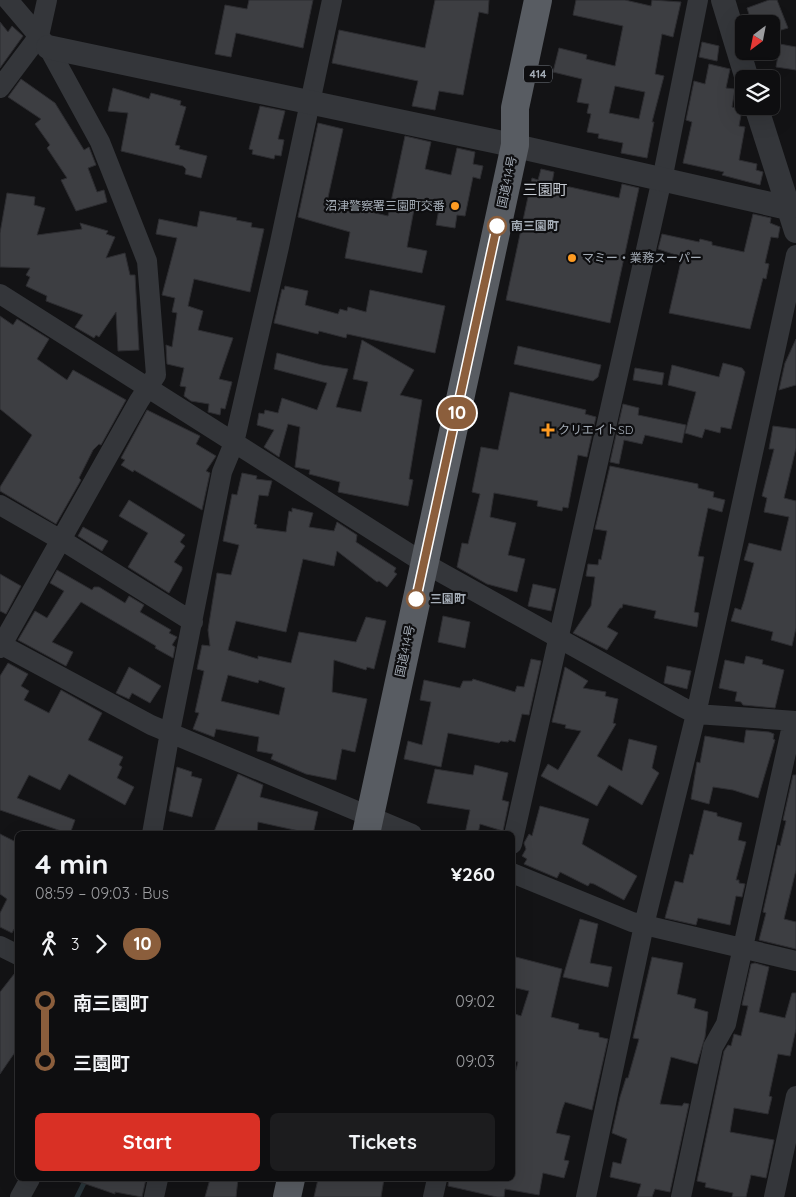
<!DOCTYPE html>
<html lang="en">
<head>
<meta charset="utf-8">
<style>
  body { margin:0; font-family:Quicksand,"Noto Sans JP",sans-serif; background:#1c1c1e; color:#f1f3f6; height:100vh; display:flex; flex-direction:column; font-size:19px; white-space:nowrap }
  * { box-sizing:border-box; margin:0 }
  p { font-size:16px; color:#9b9c9f }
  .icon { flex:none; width:28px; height:28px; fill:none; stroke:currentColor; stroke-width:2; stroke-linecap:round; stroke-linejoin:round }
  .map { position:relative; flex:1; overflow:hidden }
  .side { position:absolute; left:15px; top:831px; width:500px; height:350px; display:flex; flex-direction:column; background:#0e0e10; border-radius:8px; box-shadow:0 5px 20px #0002,0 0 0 1px #2e2e30 }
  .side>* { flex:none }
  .badge { padding:0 10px; border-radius:16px; font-size:18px; line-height:32px }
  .needle { width:32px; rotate:212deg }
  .fabs { position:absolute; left:735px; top:15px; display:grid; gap:10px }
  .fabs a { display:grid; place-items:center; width:45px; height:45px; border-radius:8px; background:#0e0e10; box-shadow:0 5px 20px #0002,0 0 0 1px #2e2e30; font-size:25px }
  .map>.badge { position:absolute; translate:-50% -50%; box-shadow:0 0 0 2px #fff }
  .legs { display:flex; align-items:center; gap:8px; height:55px; padding:0 20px; font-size:16px }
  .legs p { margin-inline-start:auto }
  .head { display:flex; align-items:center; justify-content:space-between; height:85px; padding:0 20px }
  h1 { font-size:28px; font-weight:800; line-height:38px }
  .cta { display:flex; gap:10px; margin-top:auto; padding:10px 20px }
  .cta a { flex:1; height:58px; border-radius:8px; background:#d93025; color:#fff; font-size:20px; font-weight:800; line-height:58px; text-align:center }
  .cta a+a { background:#1c1c1e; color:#f1f3f6 }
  ul { padding:0 20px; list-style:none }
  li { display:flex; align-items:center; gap:18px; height:60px; font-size:19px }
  li i { display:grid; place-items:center; width:8px; height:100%; margin:0 6px; background:currentColor }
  li i::after { content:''; width:12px; height:12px; margin:-6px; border:4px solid; border-radius:50%; background:#0e0e10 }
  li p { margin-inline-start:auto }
  li:first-child i { background:linear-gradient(#0000 50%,currentColor 0) }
  li:last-child i { background:linear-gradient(currentColor 50%,#0000 0) }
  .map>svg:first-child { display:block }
</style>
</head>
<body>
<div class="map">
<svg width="796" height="1197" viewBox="0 0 796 1197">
  <rect width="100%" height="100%" fill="#131315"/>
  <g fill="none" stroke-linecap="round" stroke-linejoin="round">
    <!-- stream -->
    <path stroke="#283439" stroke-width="5" d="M77,1197L86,1179"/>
  </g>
  <!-- building -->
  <path fill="#3d3e42" stroke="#2d2d31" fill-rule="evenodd" d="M249,0H313L303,48L236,33L231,57L215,54L225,5L247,9Z
    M435,0H489L488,14L479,12L463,95L439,91L435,110L412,106L418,81L332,63L339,30L425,48Z
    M576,0H625L651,6L652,0L681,2L673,37L662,34L655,74L664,76L652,122H654L647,158L621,153L623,143L598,138L599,134L587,132L591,114L587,113L589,104L577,102L582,79L553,72L559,48L587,55L586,59L615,66L623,26L573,15ZM615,86L645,92L639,119L609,113Z
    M769,0H777L788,28L771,33V24H752L747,8Z
    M0,22L8,32L12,26L23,36L0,68Z
    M702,42L719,46L717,61L699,57Z
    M780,44L796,47V70L776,67Z
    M709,64L730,69L726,88L735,89L732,107L742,110L739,126L745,127L739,160L757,164L756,170L763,172L760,185L722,175L724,172L683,163L692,122L686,120L694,81L705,84Z
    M21,79L55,103L84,150L89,147L96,165L88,168L97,192L104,190L107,202L76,211L61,180L67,178L47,148L50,145L35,124L41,119L8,97Z
    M113,88L149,99L151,93L181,101L180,105L186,107L175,145L180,146L179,149L207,156L201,178L185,174L186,169L183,166L121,151L128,113L108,111Z
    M260,106L285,111L278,139L284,140L281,156L275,155L274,159L252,154L253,150L249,149Z
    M318,123L343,129L327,202L388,216L405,136L431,142L425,169L451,175L457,148L475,152L473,164L483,166L480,179L473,177L465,216L457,215L455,228L436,225L439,209L415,204L407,247L427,251L422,273L345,258L350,232L298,217Z
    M541,169L554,172L552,183L619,198L622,184L639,188L610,323L506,300L532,178L538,180Z
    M7,193L35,197L34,205L45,208L37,235L82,229L80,223L108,231L106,234L115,237L106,258L125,253L130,275H135L139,350L118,351L116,312L99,337L96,335L94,338L75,327L83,315L46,301L47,296L26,286L30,277L26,275L30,268L0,267V233Z
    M200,211L237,218L236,220L252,223L251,227L264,229L250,292L194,279L188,306L203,311L198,330L233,338L219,379L232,382L225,409L221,408L220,415L208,412L209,404L191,401L184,396L186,387L180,386L184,368L167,364L166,345L172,347L177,313L172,312L175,298L162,295L177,238L156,234L159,219L197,227Z
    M753,214L771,218L770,223L780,227L778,238L771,237L765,263L769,264L766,279L763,278L750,329L669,313L682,257L658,249L662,234L699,242L700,239L712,242V245L744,252Z
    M285,286L308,291L305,305L338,314L340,309L347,311L348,307L366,312L370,290L445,306L435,353L347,334L346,338L319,331L318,334L274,323L282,289L284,290Z
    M0,316L13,325L17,319L49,339L37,359L67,380L73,370L126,400L101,445L99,444L93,450L79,478L81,480L56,524L0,491V487L32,435L0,409Z
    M796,339V385L779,390L785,363Z
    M362,340L414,370L400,395L422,400L409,479L413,480L408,506L338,492L340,482L309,474L310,470L295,467L300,427L288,424L279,457L264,447L274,430L257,425L259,413L264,414L265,410L278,413L282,398L317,410L327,383L274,369L277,353L322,365L348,369L336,407L361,412L368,382L353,379Z
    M518,346L601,365L598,377L593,381L514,364Z
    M723,363L742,368L745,372L731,429L721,427L720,433L705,429L702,438L685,433L696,392L668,385L672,365L719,377Z
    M635,368L664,373L662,385L633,380Z
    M510,392L586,410L585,414L596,417L587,457L578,455L568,508L563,507L562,511L537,506L538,501L494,493L490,517L516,523L508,555L525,559L517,592L487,584L457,567L462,543L468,544L480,494L472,492L481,447L498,450Z
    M623,404L639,408L638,415L686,425L682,443L645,435L642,444L624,440L619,464L610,462Z
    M147,410L200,436L196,444L216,456L206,471L210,473L202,510L134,470L133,472L121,465L125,460L121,458Z
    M773,426L796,429V448L784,498L796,501V628L792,646L771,640L773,632L731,621L735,608L741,610L744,601L754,563L744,560L749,543L781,551L789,517L764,512L767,498L762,496L774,449H769Z
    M610,466L698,484V488L714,492L713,497L725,500L722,512L708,508L698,556L704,557L694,612L699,613L697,627L654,618L656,611L623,604L622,608H620L607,627L618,633L607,650L573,633L591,606L595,577L586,576L588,564L598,565L599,559L601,560L607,531L595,529Z
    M242,473L257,476L256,479L272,481L268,496L259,495L254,524L257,525L256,528L286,532L289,511L292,512V508L313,513L309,527L334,531L337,522L357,535L356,542L396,568L394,572L397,574L387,587L379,581L377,582L337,551L334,566L303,559L286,632L236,621L228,650L258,659V656L291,663L299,632L356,642L366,617L386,621L374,669L367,667L366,670L334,660L332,692L367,699L355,752L342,749L336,780L306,774L271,759L273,754L257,751L259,737L216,729L214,737L193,729L199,713L195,712L204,671L197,669L202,645L210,646L208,630L217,573L231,575L239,545L223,541L232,494L237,495ZM228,675L258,683L259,680L285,688L279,715L221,701Z
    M129,500L185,535L180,542L185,546L174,562L182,567V570L169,593L128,567L148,533L119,516Z
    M83,527L108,541L102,551L78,536Z
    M57,570L92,590L94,587H99L125,603L129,596L144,605L140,612L171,630L169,633L177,637L172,645L175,647L173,658L155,648L156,646L81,602L52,642L73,652L66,666L18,640L35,611L47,618L64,591L50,583Z
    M0,574L21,586L6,614L0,611Z
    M533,584L556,589L551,611L528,606Z
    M443,616L470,622L465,648L438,642Z
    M746,656L763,660L762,664L784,670L775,708L743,705L741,702L735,701L737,692L719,688L725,660L744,664Z
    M531,659L541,661L529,715L522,714L515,742L509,740L508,742L501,741L499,743L448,733L441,767L404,759L408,741L422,745L431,702L420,700L424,680L460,688L463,681H472L473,679L515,692L517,686L524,687Z
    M8,663L28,674L21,686L29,691L24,700L49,713L61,690L102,713L88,740L123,757L119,765L122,767L117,778L134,787L125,805L69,774L60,790L29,775L17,798L75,820L70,834L0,810V676Z
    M667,666L691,671L687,689L664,683Z
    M129,667L161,686L150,703L132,693L129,699L116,693Z
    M565,667L588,681L583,688L606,692L605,696L618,699L613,723L616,724L597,756L622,771L629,739L657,746L652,768L659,773L642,805L609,785L597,806L541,776L548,764L558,770L581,731L565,728L566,725L552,722Z
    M746,730L769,732L774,734L773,739L775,740L758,798L733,790L713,787L709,804L691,799L697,762L700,763L705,736L744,743Z
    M475,765L508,773L502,800L509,802L503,831L480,824L478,834H465L470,810L427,803L435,769L473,775Z
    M177,767L192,772L191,776L202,779L192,817L169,811Z
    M238,774L263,785L260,797L318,812L313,834L258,822L257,834H213Z
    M793,775H796V870L784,919L796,922V949L759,940L766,913L763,912L778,845L780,846L786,821L783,820Z
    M540,806L589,819L582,844L637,876L624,900L594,884L590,883L588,886L560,872L557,878L524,864L527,859L522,856L526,849L524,843L529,834L532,836Z
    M704,810L717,813V816L742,823L738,840L746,842L736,880H739V883L745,884L742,897L736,896L730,925L698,918L696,925L665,918L675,881L683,883L690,854L693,855Z
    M0,834L18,843V930L14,929L12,933L0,927V913L7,899L0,894Z
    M580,919L598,924L590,963L612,967L608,987L563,977Z
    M512,956L562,969L551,1017L579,1024L578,1029L599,1033V1037L608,1039L592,1110L565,1102L562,1110L556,1133L570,1136L564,1160L569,1161L564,1178L543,1173L539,1195L505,1189L504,1197H497L448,1186L449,1179H512V1085L518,1062L512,1061V1013L521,1016L529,991L512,987Z
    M652,957L683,963L677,994L696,999L694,1008L708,1012L705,1037L697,1064L671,1057L660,1104L682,1106L684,1103L689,1104L670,1192L655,1189L652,1197H637L641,1184L610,1177L613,1162L621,1164L627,1139L612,1133L620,1097L626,1078H628L639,1039L633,1038Z
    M755,963L769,967L759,1012L785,1018L792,993H796V1029L790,1056L778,1054L769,1096L772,1097L768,1114L734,1108L730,1132L774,1140L766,1178L751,1175L746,1197H732L733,1193L705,1187L706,1183L697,1181L724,1051L728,1045L731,1046L734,1034L741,1036L748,1006L742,1005L751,964Z
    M18,969V1048L0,1074V992Z
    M78,1179H146L142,1197L115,1192V1194L77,1181Z
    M210,1179H238L236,1197H205Z
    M318,1179H384L381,1197H314Z"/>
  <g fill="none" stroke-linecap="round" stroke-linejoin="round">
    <!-- minor -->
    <path stroke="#34363a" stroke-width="20" d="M0,88L39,36L47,0
      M0,294L424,563L682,707L696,714L796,721
      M0,505L68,544L193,622
      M2,645L151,725L412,834
      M0,648L139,401L156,375L147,261L100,142L48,47L8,0
      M152,834L170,732L222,472L234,443L279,247L332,0
      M512,844L664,170L698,0
      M512,873L632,922L796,961
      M0,946L18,955
      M20,1197L30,1179
      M154,1197L158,1179
      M433,1197L437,1179
      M586,1197L644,925L696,714L796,255
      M681,1197L713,1047L726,1024L793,721
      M774,1197L796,1096"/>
    <!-- tertiary -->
    <path stroke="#34363a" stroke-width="24" d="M723,0L747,79
      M48,47L498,142L788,208
      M756,106L796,231"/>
    <!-- trunk -->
    <path stroke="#585c62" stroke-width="28" d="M366,834L515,145V108L538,0
      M287,1197L291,1179"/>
  </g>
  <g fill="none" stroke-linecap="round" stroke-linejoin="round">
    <defs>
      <path id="line-1" d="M416,599L497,226"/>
    </defs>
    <!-- line-1 casing -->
    <use href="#line-1" stroke="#fff" stroke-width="11"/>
    <!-- line-1 -->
    <use href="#line-1" stroke="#8b5e3c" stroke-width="8"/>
  </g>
  <!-- markers -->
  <g fill="#fe9b22" stroke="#0e0e10" stroke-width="2">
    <circle cx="455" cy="206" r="5"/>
    <circle cx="572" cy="258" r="5"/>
    <path d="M545.5 422.5h5v5h5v5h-5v5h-5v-5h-5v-5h5z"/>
  </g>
  <g fill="#fff" stroke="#8b5e3c" stroke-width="2.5">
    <circle cx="497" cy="226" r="9"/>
    <circle cx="416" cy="599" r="9"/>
  </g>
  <g text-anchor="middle" stroke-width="4.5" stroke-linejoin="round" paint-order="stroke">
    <!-- shield labels -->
    <rect fill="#0e0e10" stroke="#777d84" stroke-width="1" x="524" y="65.5" width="28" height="17" rx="4"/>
    <g font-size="11" font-weight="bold" fill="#a4acb6">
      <text x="538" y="78">414</text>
    </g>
    <!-- street labels -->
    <g font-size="12" fill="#a4acb6" stroke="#0e0e10">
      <text transform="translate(507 182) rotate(-78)" y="4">国道414号</text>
      <text transform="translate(405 651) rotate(-78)" y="4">国道414号</text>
    </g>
    <!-- poi labels -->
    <g font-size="12" fill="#a4acb6" stroke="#0e0e10" text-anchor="start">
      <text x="445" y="210" text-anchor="end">沼津警察署三園町交番</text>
      <text x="582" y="262">マミー・業務スーパー</text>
      <text x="558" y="434">クリエイトSD</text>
    </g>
    <!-- stop labels -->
    <g font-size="12" font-weight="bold" fill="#a4acb6" stroke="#0e0e10" text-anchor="start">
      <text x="511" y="230">南三園町</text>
      <text x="430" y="603">三園町</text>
    </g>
    <!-- quarter labels -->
    <g font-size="15" fill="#c5cad2" stroke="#0e0e10">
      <text x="545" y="195">三園町</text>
    </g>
  </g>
</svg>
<div class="fabs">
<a><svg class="needle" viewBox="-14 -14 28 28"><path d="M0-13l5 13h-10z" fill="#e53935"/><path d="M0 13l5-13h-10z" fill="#9b9c9f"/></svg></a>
<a><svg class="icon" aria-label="layers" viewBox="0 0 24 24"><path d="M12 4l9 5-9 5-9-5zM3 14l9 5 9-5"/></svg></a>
</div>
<b class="badge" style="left:457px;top:413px;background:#8b5e3c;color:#fff">10</b>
<section class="side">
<div class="head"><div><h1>4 min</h1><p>08:59 – 09:03 · Bus</p></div><b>¥260</b></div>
<div class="legs"><svg class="icon" aria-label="walk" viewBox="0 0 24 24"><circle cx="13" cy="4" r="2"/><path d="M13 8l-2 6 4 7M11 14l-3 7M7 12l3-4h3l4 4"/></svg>3<svg class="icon" aria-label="forward" viewBox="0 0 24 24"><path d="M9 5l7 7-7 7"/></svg><b class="badge" style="background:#8b5e3c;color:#fff">10</b></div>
<ul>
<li><i style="color:#8b5e3c"></i><b>南三園町</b><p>09:02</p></li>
<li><i style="color:#8b5e3c"></i><b>三園町</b><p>09:03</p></li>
</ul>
<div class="cta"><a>Start</a><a>Tickets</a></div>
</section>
</div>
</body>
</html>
